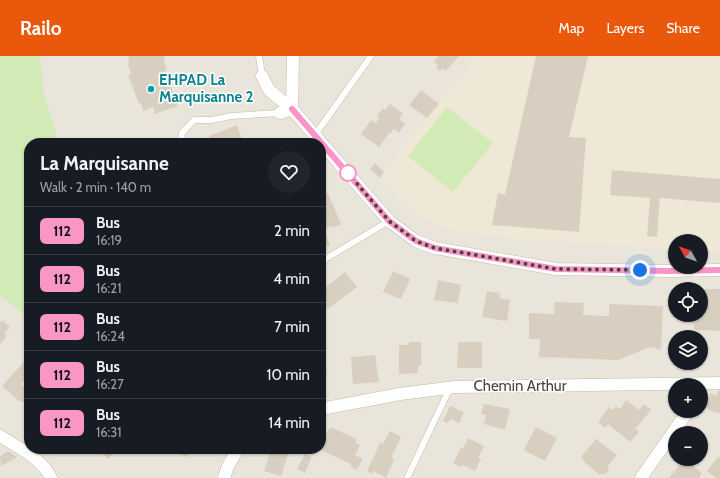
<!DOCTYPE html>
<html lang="en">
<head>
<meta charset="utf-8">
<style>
  body { margin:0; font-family:Cabin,sans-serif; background:#20242c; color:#f1f3f6; height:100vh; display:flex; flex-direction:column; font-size:15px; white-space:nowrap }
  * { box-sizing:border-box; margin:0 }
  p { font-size:13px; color:#9ea1a6 }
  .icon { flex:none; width:22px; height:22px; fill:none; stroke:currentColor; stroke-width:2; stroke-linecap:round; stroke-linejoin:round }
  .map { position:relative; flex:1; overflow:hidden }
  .side { position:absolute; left:24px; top:82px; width:302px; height:316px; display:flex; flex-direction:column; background:#171b24; border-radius:16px; box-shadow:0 1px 3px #0004 }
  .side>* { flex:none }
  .badge { padding:0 8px; border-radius:6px; font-size:14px; line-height:26px }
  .needle { width:26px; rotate:310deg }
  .controls { position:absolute; left:668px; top:178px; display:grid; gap:8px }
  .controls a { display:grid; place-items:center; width:40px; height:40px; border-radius:50%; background:#171b24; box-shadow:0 1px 3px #0004; font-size:20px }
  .you { position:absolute; width:20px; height:20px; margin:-10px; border:3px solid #fff; border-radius:50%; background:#1a73e8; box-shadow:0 0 0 6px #1a73e833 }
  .map>.badge { position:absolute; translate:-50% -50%; box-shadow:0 0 0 2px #fff }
  .round { display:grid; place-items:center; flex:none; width:42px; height:42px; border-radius:21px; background:#20242c }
  .overview { display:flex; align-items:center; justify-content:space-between; height:68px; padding:0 16px }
  h1 { font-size:19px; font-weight:800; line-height:30px }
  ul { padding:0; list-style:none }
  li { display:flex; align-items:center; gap:12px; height:48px; padding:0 16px; border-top:1px solid #363941 }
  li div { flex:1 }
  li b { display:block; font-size:15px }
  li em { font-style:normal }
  li .badge { min-width:44px; font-weight:700; text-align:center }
  header { display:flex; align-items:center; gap:24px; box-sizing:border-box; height:56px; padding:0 20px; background:#ea580c; color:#fff }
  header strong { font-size:19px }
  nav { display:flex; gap:22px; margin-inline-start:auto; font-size:14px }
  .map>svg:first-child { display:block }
</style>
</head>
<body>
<header>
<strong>Railo</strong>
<nav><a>Map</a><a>Layers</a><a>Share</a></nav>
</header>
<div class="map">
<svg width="720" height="422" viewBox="0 0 720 422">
  <rect width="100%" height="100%" fill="#f6f3ec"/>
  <!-- residential -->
  <path fill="#eae5da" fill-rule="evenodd" d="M0,0H720V422H0ZM29,87H321V393H29ZM675,185H701V211H675ZM675,233H701V259H675ZM675,281H701V307H675ZM675,329H701V355H675ZM675,377H701V403H675Z"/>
  <!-- education -->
  <path fill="#efe8d6" d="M478,0H720V197L701,195V185H675V193L520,183L452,174L432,166L405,149L380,122L384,116L383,115Z"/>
  <!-- green -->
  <path fill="#d2eab5" d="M0,0H40L43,35L59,87H29V263L0,239Z
    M447,51L493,87L453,136L408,100Z"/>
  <!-- building -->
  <path fill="#d8cfc1" d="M129,0H165L164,6L167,14H165L178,50L155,58L153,51L143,55L141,47L139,48L128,19L131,18L128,9Z
    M438,0H459L446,15L442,12L440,15L436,12L438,9L434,6Z
    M536,0H588L569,81L586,82L579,176L492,169L498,137L505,139Z
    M421,34L439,48L427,62L409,49Z
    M390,48L403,58L399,63L405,68L399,77L394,73L390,78L389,77L379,91L361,78L371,64L376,67L379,62L377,60L383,52L385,54Z
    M237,69L243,87H211L209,80Z
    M375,107L384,116L380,122L370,113Z
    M612,114L720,123V147L660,142L657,181L647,180L650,142L610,139Z
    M328,137L341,168L332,172L331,170L324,173L330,189L321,192V140Z
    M393,215L410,223L401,243L383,236Z
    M345,216L357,231L328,253L321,244V235Z
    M438,224L461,229L458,247L434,244Z
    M701,233H720V275L694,274V259H701Z
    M487,235L500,237L499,242L510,244L507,265L482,261Z
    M555,246L584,247L583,259L609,260V248L663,250L661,294L651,291L647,292L618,304L539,301L540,283H529V257L554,258Z
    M2,264L10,271L4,277L7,280L0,288V267Z
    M409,286H421V309L418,310V317L399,318V289H409Z
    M458,286H482V312H457Z
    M322,289L327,319L321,320V290Z
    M375,299L379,326L353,328L351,301Z
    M29,300V320L21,328L29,335V343L23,346L19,345L2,330Z
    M720,333V358L716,356L715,357L703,350L711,337L716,340Z
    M626,344L639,354L644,348L651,354L635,373L639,376L630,386L608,368L605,372L598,366L609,351L613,354L616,350L620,353Z
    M484,348L510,353L505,374L484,368L486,359L481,358Z
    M450,350L464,356L459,367L450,363L448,367L443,365Z
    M330,371L357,383L355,386L360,389L355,399L363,403L357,414L350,410L351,408L321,394V389Z
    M536,371L557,382L545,405L524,394Z
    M390,375L401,381L391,402L394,404L386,422L373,415L372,418L367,415L380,387L383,388Z
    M468,382L484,390L478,402L481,403L475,415L463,409L461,411L453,407L461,392H463Z
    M596,383L617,399L607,411L609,414L606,418H601L600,419L583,405L584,404L581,401Z
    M92,393H117L108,403L102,396L99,399Z
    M174,393H191L187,401L173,395Z
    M271,393H290L281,420L264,415Z
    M8,395L17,401L1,410L0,400Z
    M305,398L312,401L305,417L297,413Z
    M718,401L720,402V422H716L707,415Z
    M684,403L702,417L699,422H669Z"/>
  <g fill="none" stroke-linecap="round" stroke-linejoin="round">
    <defs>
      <path id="lane" d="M259,0L262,20
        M315,79L371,0
        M181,87L182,77L194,64H212L231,60L280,57
        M321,207L327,202L389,165
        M407,422L450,332"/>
      <path id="street" d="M293,0L292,53L389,165L416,185L435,192L556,213L669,215L720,214
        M262,20L269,34L292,53L280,57
        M321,353L400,338L455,331L720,327
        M0,380C16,390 44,404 51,422
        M224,422L228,410L238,393
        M641,422L688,355"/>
    </defs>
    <!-- lane casing -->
    <use href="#lane" stroke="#c2bbae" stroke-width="7"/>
    <!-- street casing -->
    <use href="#street" stroke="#c2bbae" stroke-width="13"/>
    <!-- lane -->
    <use href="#lane" stroke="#fff" stroke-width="6"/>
    <!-- street -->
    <use href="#street" stroke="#fff" stroke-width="12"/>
  </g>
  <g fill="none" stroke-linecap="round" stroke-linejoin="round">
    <defs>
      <path id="line" d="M292,53L389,165L416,185L435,192L556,213L669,215L720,214"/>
    </defs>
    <!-- line casing -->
    <use href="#line" stroke="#fff" stroke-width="9"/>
    <!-- line -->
    <use href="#line" stroke="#fa95c5" stroke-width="6"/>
    <!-- walk -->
    <path stroke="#4b4439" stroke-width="4" stroke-dasharray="0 7.2" d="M348,117L389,165L416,185L435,192L556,213L640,214"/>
  </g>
  <!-- markers -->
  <circle fill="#0f9aa8" stroke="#fff" stroke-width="1.5" cx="151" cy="33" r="4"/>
  <circle fill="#fff" stroke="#fa95c5" stroke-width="2" cx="348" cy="117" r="8"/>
  <g text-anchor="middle" stroke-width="3" stroke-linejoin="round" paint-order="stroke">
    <!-- culture labels -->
    <g font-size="15" font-weight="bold" fill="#0d838f" stroke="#fff" text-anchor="start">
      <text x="159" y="29">EHPAD La<tspan x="159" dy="17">Marquisanne 2</tspan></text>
    </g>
    <!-- street labels -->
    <g font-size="15" fill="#4b4439" stroke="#fff">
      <text x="520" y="335">Chemin Arthur</text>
    </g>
  </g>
</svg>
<div class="controls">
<a><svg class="needle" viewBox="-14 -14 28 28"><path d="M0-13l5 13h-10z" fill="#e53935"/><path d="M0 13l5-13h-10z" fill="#9ea1a6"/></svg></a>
<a><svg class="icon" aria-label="locate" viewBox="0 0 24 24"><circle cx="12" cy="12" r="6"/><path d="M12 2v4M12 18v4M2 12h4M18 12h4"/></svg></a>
<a><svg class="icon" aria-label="layers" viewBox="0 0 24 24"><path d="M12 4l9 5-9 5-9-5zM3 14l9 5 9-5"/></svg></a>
<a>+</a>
<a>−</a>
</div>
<div class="you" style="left:640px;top:214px"></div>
<section class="side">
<div class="overview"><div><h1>La Marquisanne</h1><p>Walk · 2 min · 140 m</p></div><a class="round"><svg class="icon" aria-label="heart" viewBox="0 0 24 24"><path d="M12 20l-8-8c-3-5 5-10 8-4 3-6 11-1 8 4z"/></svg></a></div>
<ul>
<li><span class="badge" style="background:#fa95c5;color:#111">112</span><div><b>Bus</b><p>16:19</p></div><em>2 min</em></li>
<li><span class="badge" style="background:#fa95c5;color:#111">112</span><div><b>Bus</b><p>16:21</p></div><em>4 min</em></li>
<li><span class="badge" style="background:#fa95c5;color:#111">112</span><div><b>Bus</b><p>16:24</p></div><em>7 min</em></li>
<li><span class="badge" style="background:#fa95c5;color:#111">112</span><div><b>Bus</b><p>16:27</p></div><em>10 min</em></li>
<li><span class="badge" style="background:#fa95c5;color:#111">112</span><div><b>Bus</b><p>16:31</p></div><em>14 min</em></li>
</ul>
</section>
</div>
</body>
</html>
